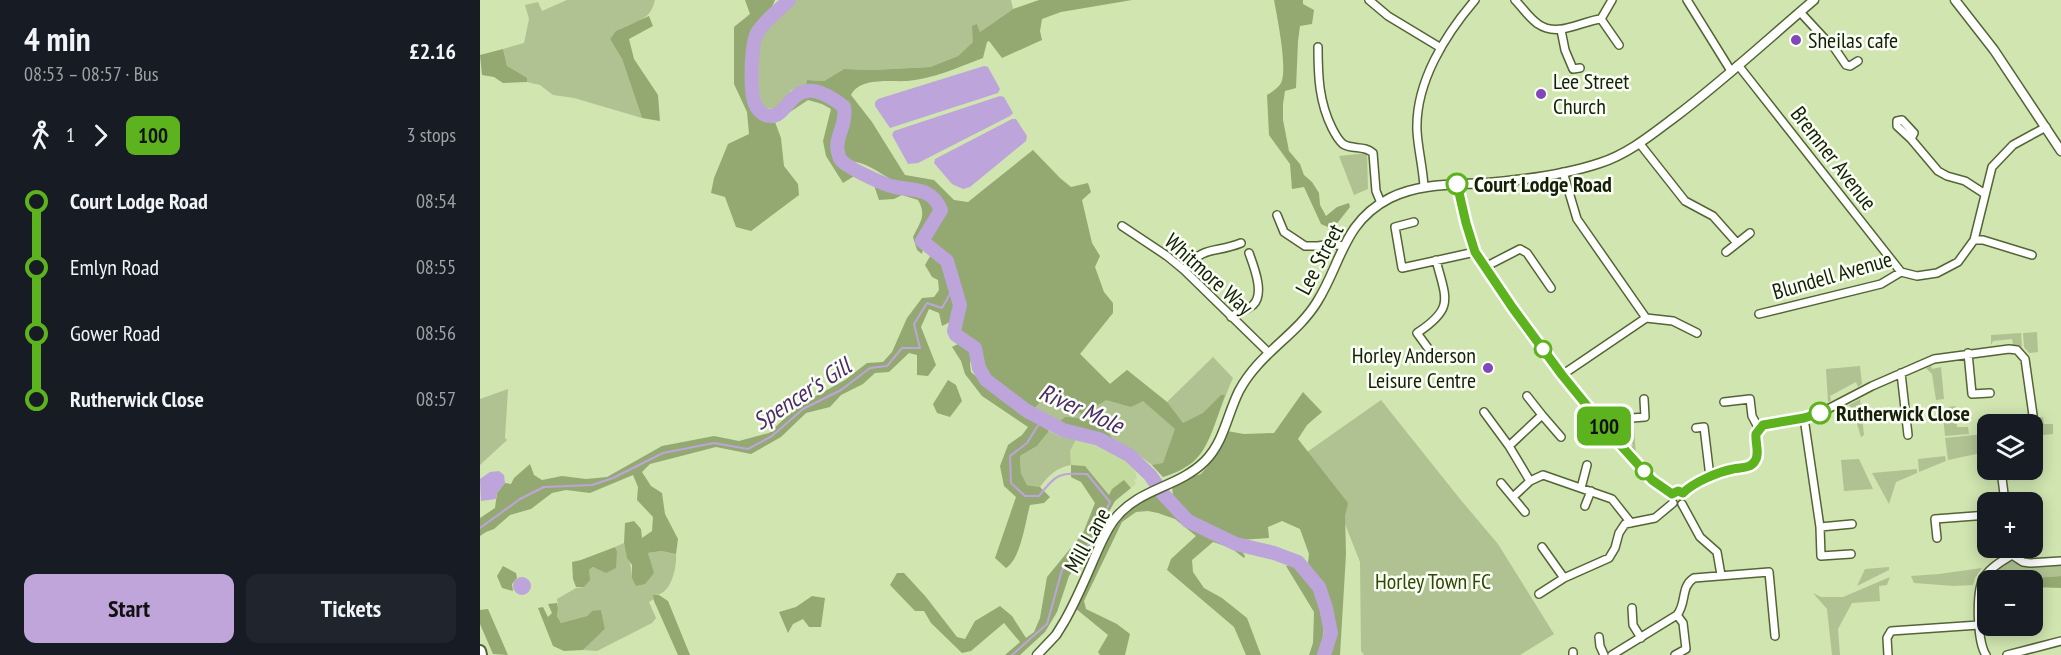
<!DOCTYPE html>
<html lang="en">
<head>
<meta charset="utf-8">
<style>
  body { margin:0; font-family:"PT Sans Narrow",sans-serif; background:#20242c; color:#f1f3f6; height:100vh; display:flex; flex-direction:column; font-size:22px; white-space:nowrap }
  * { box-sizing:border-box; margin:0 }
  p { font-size:20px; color:#9ea1a6 }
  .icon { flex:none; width:33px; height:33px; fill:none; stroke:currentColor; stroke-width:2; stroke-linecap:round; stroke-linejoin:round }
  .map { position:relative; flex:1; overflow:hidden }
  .side { display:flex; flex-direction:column; background:#171b24; width:480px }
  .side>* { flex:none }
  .badge { padding:0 12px; border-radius:9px; font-size:21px; line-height:39px }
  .fabs { position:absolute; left:1497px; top:414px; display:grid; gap:12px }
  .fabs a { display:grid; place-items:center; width:66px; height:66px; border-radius:12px; background:#171b24; box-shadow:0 3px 15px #0003; font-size:30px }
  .map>.badge { position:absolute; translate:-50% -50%; box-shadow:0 0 0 3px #fff }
  .legs { display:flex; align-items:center; gap:9px; height:66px; padding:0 24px; font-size:20px }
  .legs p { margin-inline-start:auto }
  .headline { display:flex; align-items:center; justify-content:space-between; height:102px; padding:0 24px }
  h1 { font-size:33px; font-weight:800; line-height:45px }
  .button { display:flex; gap:12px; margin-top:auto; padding:12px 24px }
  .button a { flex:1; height:69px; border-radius:12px; background:#c0a5db; color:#111; font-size:24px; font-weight:800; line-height:69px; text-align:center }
  .button a+a { background:#20242c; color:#f1f3f6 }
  ul { padding:0 24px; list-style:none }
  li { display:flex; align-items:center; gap:21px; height:66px; font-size:22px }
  li i { display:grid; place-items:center; width:9px; height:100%; margin:0 8px; background:currentColor }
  li i::after { content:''; width:15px; height:15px; margin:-8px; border:4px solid; border-radius:50%; background:#171b24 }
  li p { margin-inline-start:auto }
  li:first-child i { background:linear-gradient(#0000 50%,currentColor 0) }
  li:last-child i { background:linear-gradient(currentColor 50%,#0000 0) }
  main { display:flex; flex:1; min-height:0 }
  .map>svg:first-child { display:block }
</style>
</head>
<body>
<main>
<section class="side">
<div class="headline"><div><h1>4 min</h1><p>08:53 – 08:57 · Bus</p></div><b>£2.16</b></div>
<div class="legs"><svg class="icon" aria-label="walk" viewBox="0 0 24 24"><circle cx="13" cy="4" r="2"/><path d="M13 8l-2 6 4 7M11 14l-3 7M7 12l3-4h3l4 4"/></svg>1<svg class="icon" aria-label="forward" viewBox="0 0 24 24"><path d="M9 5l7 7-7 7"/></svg><b class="badge" style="background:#5cb31e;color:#111">100</b><p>3 stops</p></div>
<ul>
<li><i style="color:#5cb31e"></i><b>Court Lodge Road</b><p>08:54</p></li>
<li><i style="color:#5cb31e"></i><span>Emlyn Road</span><p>08:55</p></li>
<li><i style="color:#5cb31e"></i><span>Gower Road</span><p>08:56</p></li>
<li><i style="color:#5cb31e"></i><b>Rutherwick Close</b><p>08:57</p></li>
</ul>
<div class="button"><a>Start</a><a>Tickets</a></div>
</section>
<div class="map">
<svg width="1581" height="655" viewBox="0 0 1581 655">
  <rect width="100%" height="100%" fill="#d0e5b0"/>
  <!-- built -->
  <path fill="#c4db9e" d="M596,440L629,450L650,462L649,464L655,471L657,478L654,480L656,484L651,488L644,480L630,495L605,466L591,465L590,451Z"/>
  <!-- green -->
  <path fill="#b0c292" d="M87,0H175C169,28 145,18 130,39L142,59L162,118L94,98L73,95L60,85L47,82L46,78L27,66L23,49L44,43L49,19L45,5L58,2L62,11Z
    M313,0H531L533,9L500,32L497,24L493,42L478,56L450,67L392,70L364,69L344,81L327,80L326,85L311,90L305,100L294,109L285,108C274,94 272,50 281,34C287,24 304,10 313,0Z
    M887,153L888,189L874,195L859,156Z
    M1557,332L1558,352L1549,353L1544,347L1543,333Z
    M1541,333L1542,347L1533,345L1532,339L1513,341L1511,345V335Z
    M600,354L630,384L647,370L687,402L733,357L753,378C744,397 729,446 716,459C707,468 695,473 683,477L672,465L656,453L634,441L613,433L591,430L553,410Z
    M1380,366L1382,384L1378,387L1376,382L1350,396L1351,401L1348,402L1346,369Z
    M1451,366L1452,369L1461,367L1464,399L1456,400L1452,374L1446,368Z
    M28,389L25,438L27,440L0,465V399Z
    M1380,399L1384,435L1381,437L1374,414L1369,405Z
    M901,400L980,499L1018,544L1074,634L1040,655H884L881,651L880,562L861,514L820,457Z
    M1476,406L1477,427H1488L1489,434L1465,436L1463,416L1467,407Z
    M1559,417H1563L1564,424H1573V434L1553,436C1552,429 1558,425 1559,417Z
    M1140,422L1141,428L1154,427L1156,456L1150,449L1153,445L1143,434L1139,437L1133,429V426Z
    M569,431L579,436L596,440L590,451L591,465C576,468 569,475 560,487L547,485L541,473L540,456L557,446Z
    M1504,434L1506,452L1468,460L1465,438Z
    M1465,456L1466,461L1439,472L1438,459Z
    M1379,459L1393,489L1364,491L1361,460Z
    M1437,469V473L1416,482L1409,504L1392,473Z
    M144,543C147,556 152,565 152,578L170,561L168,553L181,551L196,554C197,567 191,596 174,595V599L169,602L176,618L172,623L117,651L103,650L125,629L121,611H112L107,616L81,623L77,616L78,608L77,599L96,588L104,587L109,570L137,551L135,547Z
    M1530,561L1548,567L1581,565V576L1537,579L1535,580H1508L1507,587H1503L1508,576Z
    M1409,567V570L1377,586L1385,569Z
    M1502,568L1495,578L1493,585L1474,586L1434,583L1431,576L1459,574Z
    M1410,577L1407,585L1399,586L1400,601L1372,603L1358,629L1360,655H1352L1347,609L1333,593L1341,597H1363Z"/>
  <!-- forest -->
  <path fill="#94a971" d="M265,0H295L290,12L272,30C270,59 266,89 278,116L292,121L323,99L330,96L350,103L360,111V125L354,138L353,151L361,166L379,173L363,183L346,156L343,141L351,109L342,104L328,100L295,122L301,138L304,166L318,184L319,195L271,231L256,227L245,197L231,193L234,178L248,144L269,134L267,112L254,84V27L270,14Z
    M559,0H652L581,12L562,19L560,31L562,40L522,58L509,41L507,42L503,58C479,67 453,79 427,81C411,82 380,77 371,95L392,122L425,175L454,180L474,200L488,202L553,150L580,178L591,187L608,183L611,192L602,200L612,243L620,256L615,267L624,292L633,303V313L600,354L630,384L647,370L687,402L703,423L723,413L741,395H745C738,413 730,446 716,459C707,468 695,473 683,477L672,465L683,463L695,429L663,401L651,407L626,400L603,415L573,396L561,401L553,410L508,379L501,363L498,349L493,341L479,331C478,323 482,317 483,308C485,295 477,274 472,262C466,250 451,249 447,235L462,216L466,208C457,180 436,190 415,181C403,176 392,166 380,163C373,161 369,161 363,156L360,142C367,128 369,117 369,102L353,93L326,85L327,80L344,81L364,69L392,70L450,67L478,56L493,42L492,26L497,24L500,32L533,9Z
    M794,0H823V4L834,10L832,24L820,26L818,41L816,88L805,91L803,104V120L809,151L820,164L824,175L832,182L839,193L840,205L846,216L857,207L869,203L870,207L855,226L850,228L841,224L824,187L812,189L810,164L789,135L787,95C792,92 798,88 801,83C808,69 797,16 794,0Z
    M169,16L173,26L149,39L154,59L178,95L180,121L162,118L142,59L130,39L136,31Z
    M23,49L27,66L47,78V82L23,83L14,77L2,75L0,55Z
    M399,184L413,192L439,194L452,200L457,210C453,222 444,228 438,240L443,249L442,254L437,250L433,237C440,222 447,216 438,200L422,195L414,199L399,200L394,185Z
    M452,253L462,260L469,281L475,305L470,322L462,326L459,313L449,309L441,327L456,365L448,376L437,375V355L429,353L409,372L395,373L383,384L361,395L350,407L326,413L301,437L271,454L236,447L170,464L162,472L171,486L182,493L185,514L198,539L196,554L181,551L168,553L174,573L165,584L156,586L152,578V565L147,558L144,543L145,523L154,521L161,529L162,538L172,531L173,517L157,500L158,487L153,475L110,493L86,490L72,493L51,509L30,515L14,529L6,532L0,536V518L15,508L17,493L25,483L31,484L34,478L50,464L54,475L62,480L82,476L106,479L127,477L182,446L234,436L259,441L289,433L318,406L365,380L387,363L403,362L412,352L427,318L442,298L454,297L459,290L458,280L452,277L445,265Z
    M480,343L492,355L490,364L491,372L530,406L554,420L569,431L557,446L540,456L541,473L547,485L560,487L570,497L564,503L550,505C545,523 541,558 526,568L515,558L536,497L524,486L520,466L528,445L542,435L548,427L502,396L485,374L481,361L472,347Z
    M468,380L476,385L482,401L470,417L457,413L453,404Z
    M823,392L842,412L827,425L818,439L868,503L865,516L866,554L860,655H848L855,628L844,585L828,563L829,554L820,529L802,521L788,527L789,538L760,540L715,520L693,498L692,483L721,474L734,458L747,431L764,434L794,433Z
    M585,417C607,418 622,422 634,441L613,433L591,430L579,422Z
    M591,465L605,466L629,495L632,489L644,480L651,488L635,501L608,549L589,576L577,612L565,632L540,655H525L540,642L524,623L491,651L482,653L451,623L444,611H435L410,585L417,573H424L446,597L477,637L485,639L495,621L520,606L532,616L546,638L554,632L560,618L567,577L603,533L615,503L601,482L591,477Z
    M676,494L700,516L720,531L761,550L765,556L764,558L751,548L733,542L712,560L713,572L724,588L742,598L767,618L781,655H766L754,627L687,570L691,559L716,536L695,519L678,513L668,511L656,512L642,522L604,601L606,609L637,624L650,634L645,655H620L618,652L628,635L595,608L626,535L653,504Z
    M135,547L137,551L136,568L126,573L113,567L109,570L110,580L104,587H96L93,579L92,562L101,560Z
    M815,563C842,591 850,617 839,655H829L833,643L834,612L806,566Z
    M23,566L36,573L37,578L32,584L33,591L22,588L17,576Z
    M1581,576V588L1553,587L1552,580H1535L1537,579Z
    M173,595H179L188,601L210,655H198L174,601Z
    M332,596L345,598L341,627H329L323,619L313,624L308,633L299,612L316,607Z
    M77,603L78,608L77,616L81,623L107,616L112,611L121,610L125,629L103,650L84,651L73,646L58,608L63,607L68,617L72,613L68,604Z
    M8,609L28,655L13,654L0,624V610Z"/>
  <!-- water -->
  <path fill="#bda4db" d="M504,66L508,67L520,89L518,93L410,128L395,106V102L398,99Z
    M520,96L524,97L533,113L530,116L438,163L428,164L412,135L414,131Z
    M532,119H536L547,136L546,141L490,187L483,189L472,184L454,163L455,159Z
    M19,471L24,475L25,483L17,493L16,499L1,501L0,479L10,472Z
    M33 586a9 9 0 1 1 18 0a9 9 0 1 1-18 0Z"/>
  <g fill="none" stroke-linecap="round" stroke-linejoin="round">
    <!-- stream -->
    <path stroke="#bda4db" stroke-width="2" d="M0,528L40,499L64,487L112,485L133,478L183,453L234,443L268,449L292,436L323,409L361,390L390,368L407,366L422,348H440L434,324L447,303L462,308L475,285
      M532,655L567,624L582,570L610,543L630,502L607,474C579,473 577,473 559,496H545L531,483L530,456L547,443L562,419"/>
    <!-- river -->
    <path stroke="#bda4db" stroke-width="14" d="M309,0C299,10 284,21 277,33C271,44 270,89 274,101C276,108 282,116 290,116C311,118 312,65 364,107C367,127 354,137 358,152C359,155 359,158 361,160C368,168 404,185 415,187C436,191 451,187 461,210L442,241L467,261L480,305L474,331L476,335L495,348L499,368L506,380L547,411L583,430L619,439L649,455L670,475L683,494L708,521L756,544L794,553L818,562L839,587L846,608L851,633L844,655"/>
    <defs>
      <path id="minor" d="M889,0L908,16L961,48
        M1035,0C1043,8 1049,18 1058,24C1078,38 1101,21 1121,19
        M1207,0L1251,71
        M1320,12L1344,38L1351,43L1366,65L1370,66L1378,61
        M1121,19L1139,45
        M1121,19L1132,0
        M1081,30L1085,50L1093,69L1100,68
        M838,47C838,76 839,102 852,128C855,134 858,140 863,144C872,150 884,145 893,153L896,191L901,203
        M1258,65L1421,272
        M1431,139L1417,126V121L1422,120L1434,133L1431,139L1458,171L1467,176L1485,181L1505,194
        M1160,144L1205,201L1233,216L1257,243
        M1083,172L1097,219L1166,318
        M977,185L986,223L995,252L1032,307L1087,382L1126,429L1172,480L1192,494
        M944,187C943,168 938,149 937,131C935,83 965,35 995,0
        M797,215L804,232L825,246H838L850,244L864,246
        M934,222L915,227L922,268L995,252
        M642,226L687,256L704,270L788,352
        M1494,240H1503L1552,255
        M1246,252L1270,233
        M1005,267L1040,249L1047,253L1071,288
        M704,270C725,244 734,254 761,243
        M1279,314L1401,284L1421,272L1437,276L1457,273L1478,262L1494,240L1512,167L1533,145L1566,127
        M751,317C757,312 767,310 773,305C785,294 774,267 769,253
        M1488,353L1492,394L1510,393
        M953,355L937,333C975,308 966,299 956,260
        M1421,373L1428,435
        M1082,375L1166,318L1193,321L1217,333
        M1047,396L1062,415
        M1244,402L1270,399L1272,416L1279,429
        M1004,412L1029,446L1050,481L1063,475L1132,499L1151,523
        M1324,418L1340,527L1341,556L1371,554
        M1216,428L1224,427L1230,477
        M1126,429L1139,419L1165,417L1164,399
        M1029,446L1062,415L1081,437
        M1521,470L1525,502
        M1021,483L1045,512
        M1101,488L1107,465
        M1203,493L1230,477L1254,468L1271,465L1277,454L1276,434L1283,425L1324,418L1342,412L1392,386L1454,359L1529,349L1537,350L1545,359L1553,415L1552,424
        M1033,497L1050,481
        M1202,504L1220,537L1237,552L1241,575
        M1105,506L1111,491
        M1340,527L1372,524
        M1457,538L1455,519L1508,515
        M1062,547L1084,578
        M1530,548L1532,555L1543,562L1550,563L1581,561
        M1059,594L1084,578L1129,558L1135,548L1139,533L1145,524L1175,518L1193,503
        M1152,608L1153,625L1161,638
        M1119,637L1120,646L1124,655
        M1093,652V655
        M1132,655L1197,615C1207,603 1200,587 1214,578L1289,572L1295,636
        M1195,655L1206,649L1203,623L1197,615
        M1408,655L1407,638L1411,631L1499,625
        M1506,655C1497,642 1495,588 1505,576C1511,567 1522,561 1532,555
        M1527,655L1581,641"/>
      <path id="tertiary" d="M1475,0L1514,50L1581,151
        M557,655L576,635L584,622C595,603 604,582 613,561C619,547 625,532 634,520C658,488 698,488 725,461C744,442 747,415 759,391C779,353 816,336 837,302C862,262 863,222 910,198C940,183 974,185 1007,183C1044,180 1084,175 1120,163C1148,154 1171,135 1195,117C1243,81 1288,39 1334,0"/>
      <path id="primary" d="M0,651L1,655"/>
    </defs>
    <!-- minor casing -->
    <use href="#minor" stroke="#546535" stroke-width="10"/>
    <!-- tertiary casing -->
    <use href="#tertiary" stroke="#546535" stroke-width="11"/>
    <!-- primary casing -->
    <use href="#primary" stroke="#546535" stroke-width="14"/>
    <!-- minor -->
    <use href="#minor" stroke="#fff" stroke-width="7"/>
    <!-- tertiary -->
    <use href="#tertiary" stroke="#fff" stroke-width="8"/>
    <!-- primary -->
    <use href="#primary" stroke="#fff" stroke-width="10"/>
  </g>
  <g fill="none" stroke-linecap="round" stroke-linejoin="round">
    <defs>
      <path id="line-1" d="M977,184L986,223L995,252L1032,307L1082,375L1126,429L1172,480L1192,494L1198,491L1203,493C1214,482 1238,472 1253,469C1261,467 1270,469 1275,461C1280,454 1275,442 1276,434L1283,425L1324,418L1340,413"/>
    </defs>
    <!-- line-1 casing -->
    <use href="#line-1" stroke="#fff" stroke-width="14"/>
    <!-- line-1 -->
    <use href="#line-1" stroke="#5cb31e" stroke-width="9"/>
  </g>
  <!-- markers -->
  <g fill="#8346bb" stroke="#fafff4" stroke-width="2">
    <circle cx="1316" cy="40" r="6"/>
    <circle cx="1061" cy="94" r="6"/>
    <circle cx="1008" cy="368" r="6"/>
  </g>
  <g fill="#fff" stroke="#5cb31e" stroke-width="3">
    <circle cx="977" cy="184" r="10"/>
    <circle cx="1063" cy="349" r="8"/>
    <circle cx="1340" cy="413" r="10"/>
    <circle cx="1164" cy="471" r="8"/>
  </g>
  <g text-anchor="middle" stroke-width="5" stroke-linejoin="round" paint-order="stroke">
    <!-- poi labels -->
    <g font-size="22" fill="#171e0a" stroke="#fafff4" text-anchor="start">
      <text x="1328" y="48">Sheilas cafe</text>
      <text x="1073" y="89">Lee Street<tspan x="1073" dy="25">Church</tspan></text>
      <text x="996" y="363" text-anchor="end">Horley Anderson<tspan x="996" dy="25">Leisure Centre</tspan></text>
    </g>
    <!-- street labels -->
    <g font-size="22" fill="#171e0a" stroke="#fafff4">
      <text transform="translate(1354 158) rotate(52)" y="8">Bremner Avenue</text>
      <text transform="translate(839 259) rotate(-62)" y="8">Lee Street</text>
      <text transform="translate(729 274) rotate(42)" y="8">Whitmore Way</text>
      <text transform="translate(1352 275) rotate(-16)" y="8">Blundell Avenue</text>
      <text transform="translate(607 540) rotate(-61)" y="8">Mill Lane</text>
    </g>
    <!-- stop labels -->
    <g font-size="22" font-weight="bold" fill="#171e0a" stroke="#fafff4" text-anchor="start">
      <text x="994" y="192">Court Lodge Road</text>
      <text x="1356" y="421">Rutherwick Close</text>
    </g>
    <!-- park labels -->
    <g font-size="22" fill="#334503" stroke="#fafff4">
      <text x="953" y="589">Horley Town FC</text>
    </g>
    <!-- water labels -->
    <g font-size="24" font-style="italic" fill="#4c2b6c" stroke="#fafff4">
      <text transform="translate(322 394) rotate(-33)" y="8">Spencer's Gill</text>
      <text transform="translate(601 409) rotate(24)" y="8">River Mole</text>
    </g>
  </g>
</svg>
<div class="fabs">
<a><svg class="icon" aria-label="layers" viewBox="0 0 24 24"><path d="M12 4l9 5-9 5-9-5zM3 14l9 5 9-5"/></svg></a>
<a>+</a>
<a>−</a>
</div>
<b class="badge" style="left:1124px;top:426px;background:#5cb31e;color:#111">100</b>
</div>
</main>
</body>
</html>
